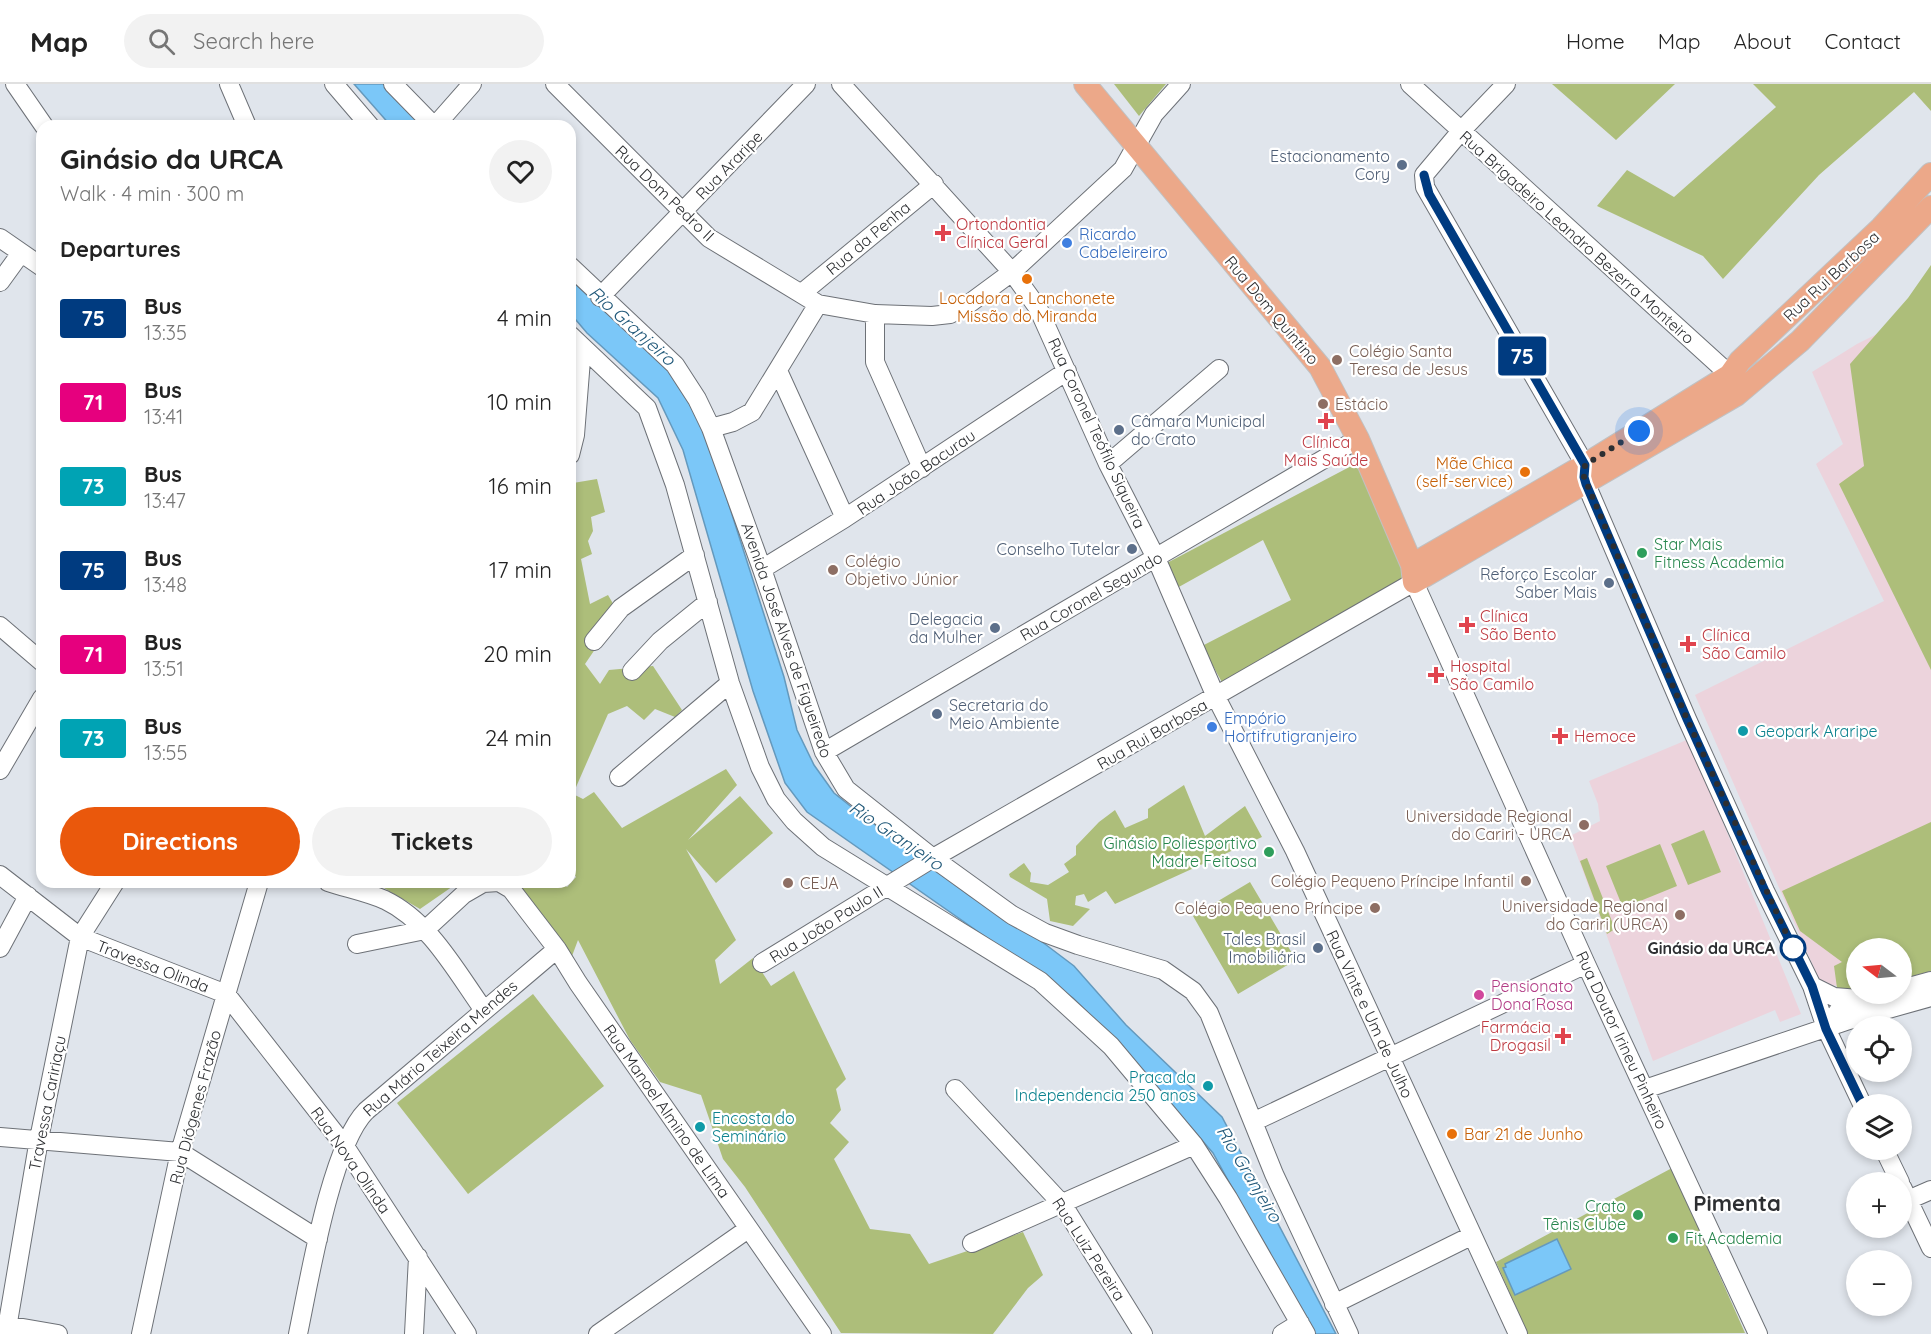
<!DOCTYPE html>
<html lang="en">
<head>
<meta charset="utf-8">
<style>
  body { margin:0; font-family:Quicksand,sans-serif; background:#f2f2f2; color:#222; height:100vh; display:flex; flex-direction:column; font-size:22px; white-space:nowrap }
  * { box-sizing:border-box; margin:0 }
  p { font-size:20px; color:#767676 }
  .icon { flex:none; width:33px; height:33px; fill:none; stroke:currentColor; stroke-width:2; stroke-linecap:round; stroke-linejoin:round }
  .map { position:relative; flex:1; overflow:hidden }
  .panel { position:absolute; left:36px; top:36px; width:540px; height:768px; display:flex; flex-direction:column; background:#fff; border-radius:18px; box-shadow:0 3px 9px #0003 }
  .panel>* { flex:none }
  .badge { padding:0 12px; border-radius:4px; font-size:21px; line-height:39px }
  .needle { width:39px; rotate:286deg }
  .controls { position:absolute; left:1846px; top:854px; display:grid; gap:12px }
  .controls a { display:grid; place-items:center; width:66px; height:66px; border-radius:50%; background:#fff; box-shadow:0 3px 9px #0003; font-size:30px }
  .you { position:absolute; width:30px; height:30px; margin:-15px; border:4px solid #fff; border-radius:50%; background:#1a73e8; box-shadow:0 0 0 9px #1a73e833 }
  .map>.badge { position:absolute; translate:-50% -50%; box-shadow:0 0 0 3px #fff }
  h2 { padding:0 24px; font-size:22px; line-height:54px }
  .round { display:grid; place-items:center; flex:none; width:63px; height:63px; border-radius:32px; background:#f2f2f2 }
  .summary { display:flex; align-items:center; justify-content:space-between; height:102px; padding:0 24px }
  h1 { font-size:28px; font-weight:700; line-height:45px }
  .button { display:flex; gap:12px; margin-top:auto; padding:12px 24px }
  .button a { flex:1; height:69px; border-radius:36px; background:#ea580c; color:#fff; font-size:24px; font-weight:700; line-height:69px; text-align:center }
  .button a+a { background:#f2f2f2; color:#222 }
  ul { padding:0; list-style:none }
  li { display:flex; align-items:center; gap:18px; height:84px; padding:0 24px }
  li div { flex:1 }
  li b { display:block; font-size:22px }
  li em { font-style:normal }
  li .badge { min-width:66px; font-weight:700; text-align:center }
  header { display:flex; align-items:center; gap:36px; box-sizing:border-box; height:84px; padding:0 30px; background:#fff; border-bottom:2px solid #e0e0e0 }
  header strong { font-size:28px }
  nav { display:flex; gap:33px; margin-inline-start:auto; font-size:21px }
  .search { width:420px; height:54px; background:#f2f2f2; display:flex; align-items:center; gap:15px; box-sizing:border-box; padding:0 21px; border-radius:33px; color:#767676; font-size:22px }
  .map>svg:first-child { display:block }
</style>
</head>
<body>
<header>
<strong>Map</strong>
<div class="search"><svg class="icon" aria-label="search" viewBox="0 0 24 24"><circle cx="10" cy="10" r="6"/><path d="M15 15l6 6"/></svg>Search here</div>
<nav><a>Home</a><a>Map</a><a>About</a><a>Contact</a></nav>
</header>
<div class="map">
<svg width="1931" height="1250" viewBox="0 0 1931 1250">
  <rect width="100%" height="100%" fill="#e0e5ec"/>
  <!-- education -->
  <path fill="#ecd3dc" d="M1931,223V882L1902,864H1857L1848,903L1821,900L1695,611L1884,517L1816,380L1843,360L1812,288L1857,260Z
    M1689,655L1801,930L1780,938L1775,926L1653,977L1570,752L1600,737L1598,720L1589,697Z"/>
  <!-- green -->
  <path fill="#adbe7a" d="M1114,0H1166L1139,32Z
    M1552,0H1675L1616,56Z
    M1753,0H1931V27L1914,8L1819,91L1723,195L1703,172L1597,122L1627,86L1674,113L1776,23Z
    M1931,181V586L1839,400L1864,382L1850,280L1908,214Z
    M1357,379L1409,495L1224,602L1202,562L1291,516L1263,456L1177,504L1165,480Z
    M597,395L605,428L591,433L593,447L588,457L592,470L581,475L590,520L608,511L619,530L585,580L600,600L609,586L653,582L682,626L675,633L655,625L644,636L627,622L608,630L573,710L583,715L594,708L622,744L726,685L737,701L688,756L740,712L773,749L716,799L686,765L736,856L715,876L720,900L753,874L771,902L794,887L846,995L836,1005L841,1026L830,1039L849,1058L834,1075L870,1145L910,1150L929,1180L1023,1148L1043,1191L1028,1204L993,1250L841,1249L745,1103L723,1075L701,1011L660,998L630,956L578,856L572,872L517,798H561L567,803L576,793L570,782V401L572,397L573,399Z
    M1184,701L1205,752L1245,722L1262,753L1115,820L1106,807L1088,818L1084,810L1076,812L1075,821L1090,825L1073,842L1050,837L1047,815L1010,793L1009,790L1024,779L1031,789L1030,798L1048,801L1069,788L1064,780L1076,771V762L1099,738L1115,726L1125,744L1148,734V725Z
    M1931,738V887L1902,895V864H1857V906L1837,904L1834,882L1842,878L1800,847L1782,807Z
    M1704,746L1721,788L1688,801L1671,760Z
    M1660,760L1677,802L1623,824L1606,782Z
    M1587,774L1615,845L1607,850L1580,777Z
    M386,798H459L420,825L384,804Z
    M1250,798L1296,876L1238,910L1193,832Z
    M533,910L604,1002L468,1110L397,1019Z
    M1672,1084L1745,1249L1528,1250L1496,1178Z"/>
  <!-- water -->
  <path fill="#7bc7f8" stroke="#6499bd" stroke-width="1.5" d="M354,0H385L424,42H391Z
    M570,195L679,296L691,314L719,390L784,593L797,646L814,681L834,709L854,725L970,812L1033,851L1074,882L1126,941L1222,1033L1336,1250H1312L1213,1069L1115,956L1073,914L807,728L785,699L753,607L683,366L658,314L587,249L570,229Z
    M1557,1155L1571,1185L1515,1211L1503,1184L1506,1183L1505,1180Z"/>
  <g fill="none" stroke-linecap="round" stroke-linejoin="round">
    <defs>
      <path id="minor" d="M15,0L44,42
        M229,0L247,42
        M334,0L370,42
        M393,0L434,42
        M555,0L709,154L818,220L875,230L932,232L950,230L970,219L1012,188L1123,85L1154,30L1181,0
        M841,0L1012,188L1038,224L1108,380L1156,474L1216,613L1295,767L1518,1250
        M1410,0L1730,291L1734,304
        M1506,0L1461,47L1424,91L1425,103L1585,381L1584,393L1586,400L1687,635L1765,807L1812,902L1826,944L1862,1020
        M435,42L472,0
        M0,154L42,183
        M570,182L675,281L697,315L711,344L762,485L824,668L846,705L933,774L1012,831L1045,849L1078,861L1163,886L1193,907L1209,929L1274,1090L1349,1250
        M0,198L21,169
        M802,209L934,100
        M600,213L806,0
        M875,230V278L922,384
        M570,251L647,324L675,401L730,599L760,683L776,715L794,737L823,763L1040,897L1111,962L1194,1061L1228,1114L1306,1250
        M779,289L845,434
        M711,344L733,338L752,328L818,220
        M570,371L575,351L582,263
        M1108,380L1219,285
        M762,485L845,434L1067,287
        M0,542L42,578
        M594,557L621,524L695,471
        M632,587L660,557L708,518
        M824,668L1358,355
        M0,686L42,614
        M619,693L730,599
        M0,791L80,853L226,910L344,1061L467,1250
        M328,798C346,804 367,808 385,816C429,837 456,887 483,925
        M357,860L425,846L464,810L483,799L499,798L511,805L557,865L578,899L822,1250
        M0,864L28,812
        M762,879L933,774L1414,498L1586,880L1758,1250
        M1812,902L1834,913L1859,915
        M1902,905L1931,897
        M1826,944L1839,926L1887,909
        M955,1005L1063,1121L1143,1250
        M1645,1005L1849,936L1931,913
        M1253,1038L1586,880
        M0,1053L180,1068L318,1155
        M1884,1065L1900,1098
        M1902,1103L1931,1164
        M1908,1116L1931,1106
        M972,1159L1194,1061
        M1334,1220L1471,1152
        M0,1240L58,1250
        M6,1250L39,1055L80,853L115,798
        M141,1250L180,1068L259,798
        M298,1250C309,1198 331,1062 366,1027L557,865
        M414,1250L418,1173
        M598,1250L748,1145
        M1282,1250L1300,1239"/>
      <path id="major" d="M1085,0L1320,283L1358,355L1412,481L1414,498L1736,311L1800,257L1931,123
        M1412,481L1585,381L1730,291L1740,277L1881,144L1931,90"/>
    </defs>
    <!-- minor casing -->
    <use href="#minor" stroke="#6d7177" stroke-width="20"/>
    <!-- major casing -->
    <use href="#major" stroke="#c0c1c2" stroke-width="24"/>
    <!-- minor -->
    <use href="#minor" stroke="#fff" stroke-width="18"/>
    <!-- major -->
    <use href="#major" stroke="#eca889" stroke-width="22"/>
  </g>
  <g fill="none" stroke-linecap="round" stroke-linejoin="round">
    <defs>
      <path id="line" d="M1424,91L1429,110L1585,381L1584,393L1586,400L1687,635L1765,807L1812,902L1826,945L1862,1020"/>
    </defs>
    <!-- line casing -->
    <use href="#line" stroke="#fff" stroke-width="14"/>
    <!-- line -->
    <use href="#line" stroke="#003b80" stroke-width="9"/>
    <!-- walk -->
    <path stroke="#2d2f32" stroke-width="6" stroke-dasharray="0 10.8" d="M1639,347L1585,381L1584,393L1687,635L1793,864"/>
  </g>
  <!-- markers -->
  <g fill="#5c6f8a" stroke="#fff" stroke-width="2">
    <circle cx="1402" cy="81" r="6"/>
    <circle cx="1119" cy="346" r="6"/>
    <circle cx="1132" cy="465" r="6"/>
    <circle cx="1609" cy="499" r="6"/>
    <circle cx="995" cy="544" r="6"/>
    <circle cx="937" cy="630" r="6"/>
    <circle cx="1318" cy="864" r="6"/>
  </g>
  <g fill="#e0444e" stroke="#fff" stroke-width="2">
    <path d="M940 140h6v6h6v6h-6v6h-6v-6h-6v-6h6z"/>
    <path d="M1323 328h6v6h6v6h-6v6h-6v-6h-6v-6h6z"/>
    <path d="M1464 532h6v6h6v6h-6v6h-6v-6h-6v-6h6z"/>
    <path d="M1685 551h6v6h6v6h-6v6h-6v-6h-6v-6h6z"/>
    <path d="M1433 582h6v6h6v6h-6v6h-6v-6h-6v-6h6z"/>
    <path d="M1557 643h6v6h6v6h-6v6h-6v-6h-6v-6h6z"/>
    <path d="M1560 943h6v6h6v6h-6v6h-6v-6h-6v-6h6z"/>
  </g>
  <g fill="#3f7fe0" stroke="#fff" stroke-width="2">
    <circle cx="1067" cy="159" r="6"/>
    <circle cx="1212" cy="643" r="6"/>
  </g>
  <g fill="#e8710a" stroke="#fff" stroke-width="2">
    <circle cx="1027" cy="195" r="6"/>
    <circle cx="1525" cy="388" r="6"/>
    <circle cx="1452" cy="1050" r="6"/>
  </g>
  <g fill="#8d6e63" stroke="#fff" stroke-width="2">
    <circle cx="1337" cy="276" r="6"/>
    <circle cx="1323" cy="320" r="6"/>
    <circle cx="833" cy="486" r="6"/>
    <circle cx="1584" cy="741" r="6"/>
    <circle cx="1526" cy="797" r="6"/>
    <circle cx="788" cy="799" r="6"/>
    <circle cx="1375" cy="824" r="6"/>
    <circle cx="1680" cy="831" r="6"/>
  </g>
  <g fill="#2e9e5b" stroke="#fff" stroke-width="2">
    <circle cx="1642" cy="469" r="6"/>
    <circle cx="1269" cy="768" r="6"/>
    <circle cx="1638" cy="1131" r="6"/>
    <circle cx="1673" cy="1154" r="6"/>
  </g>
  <g fill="#0f9aa8" stroke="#fff" stroke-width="2">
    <circle cx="1743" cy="647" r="6"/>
    <circle cx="1208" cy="1002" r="6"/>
    <circle cx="700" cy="1043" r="6"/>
  </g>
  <circle fill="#fff" stroke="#003b80" stroke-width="3" cx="1793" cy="864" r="12"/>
  <circle fill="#d1479c" stroke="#fff" stroke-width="2" cx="1479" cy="911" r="6"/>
  <g text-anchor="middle" stroke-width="4.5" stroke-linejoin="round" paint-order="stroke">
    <!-- service labels -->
    <g font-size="16" fill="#4e5e75" stroke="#fff" text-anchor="end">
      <text x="1390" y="78">Estacionamento<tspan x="1390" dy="18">Cory</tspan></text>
      <text x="1131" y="343" text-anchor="start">Câmara Municipal<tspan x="1131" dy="18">do Crato</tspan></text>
      <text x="1120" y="471">Conselho Tutelar</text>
      <text x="1597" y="496">Reforço Escolar<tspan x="1597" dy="18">Saber Mais</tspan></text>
      <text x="983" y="541">Delegacia<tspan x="983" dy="18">da Mulher</tspan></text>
      <text x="949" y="627" text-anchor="start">Secretaria do<tspan x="949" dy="18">Meio Ambiente</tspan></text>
      <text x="1306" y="861">Tales Brasil<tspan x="1306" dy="18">Imobiliária</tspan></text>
    </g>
    <!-- street labels -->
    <g font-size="16" fill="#2d2f32" stroke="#fff">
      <text transform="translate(729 81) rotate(-46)" y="6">Rua Araripe</text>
      <text transform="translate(665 109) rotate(44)" y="6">Rua Dom Pedro II</text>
      <text transform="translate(1577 153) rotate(42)" y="6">Rua Brigadeiro Leandro Bezerra Monteiro</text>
      <text transform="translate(868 154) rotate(-40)" y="6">Rua da Penha</text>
      <text transform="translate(1831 192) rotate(-43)" y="6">Rua Rui Barbosa</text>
      <text transform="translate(1272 226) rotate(50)" y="6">Rua Dom Quintino</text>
      <text transform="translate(1097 349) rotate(65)" y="6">Rua Coronel Teófilo Siqueira</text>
      <text transform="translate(916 388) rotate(-34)" y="6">Rua João Bacurau</text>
      <text transform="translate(1091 512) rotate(-30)" y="6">Rua Coronel Segundo</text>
      <text transform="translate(787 556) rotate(71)" y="6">Avenida José Alves de Figueiredo</text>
      <text transform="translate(1152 650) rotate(-30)" y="6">Rua Rui Barbosa</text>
      <text transform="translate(826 840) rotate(-32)" y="6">Rua João Paulo II</text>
      <text transform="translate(153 882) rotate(21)" y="6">Travessa Olinda</text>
      <text transform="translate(1370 930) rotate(65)" y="6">Rua Vinte e Um de Julho</text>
      <text transform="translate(1622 956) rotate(65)" y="6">Rua Doutor Irineu Pinheiro</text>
      <text transform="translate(440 964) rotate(-41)" y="6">Rua Mário Teixeira Mendes</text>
      <text transform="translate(47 1019) rotate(-79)" y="6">Travessa Caririaçu</text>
      <text transform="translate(195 1023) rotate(-75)" y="6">Rua Diógenes Frazão</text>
      <text transform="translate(667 1027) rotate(55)" y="6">Rua Manoel Almino de Lima</text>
      <text transform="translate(351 1076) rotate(55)" y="6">Rua Nova Olinda</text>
      <text transform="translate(1089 1165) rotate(57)" y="6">Rua Luiz Pereira</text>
    </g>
    <!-- health labels -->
    <g font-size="16" fill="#be3a42" stroke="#fff" text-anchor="start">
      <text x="956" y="146">Ortondontia<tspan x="956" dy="18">Clínica Geral</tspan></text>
      <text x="1326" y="364" text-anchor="middle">Clínica<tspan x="1326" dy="18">Mais Saúde</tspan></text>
      <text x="1480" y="538">Clínica<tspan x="1480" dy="18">São Bento</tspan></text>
      <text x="1702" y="557">Clínica<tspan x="1702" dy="18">São Camilo</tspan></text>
      <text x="1450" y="588">Hospital<tspan x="1450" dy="18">São Camilo</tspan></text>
      <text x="1574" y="658">Hemoce</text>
      <text x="1551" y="949" text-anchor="end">Farmácia<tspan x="1551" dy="18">Drogasil</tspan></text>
    </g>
    <!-- shop labels -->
    <g font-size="16" fill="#366cbe" stroke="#fff" text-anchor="start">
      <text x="1079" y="156">Ricardo<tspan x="1079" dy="18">Cabeleireiro</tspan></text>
      <text x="1224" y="640">Empório<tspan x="1224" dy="18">Hortifrutigranjeiro</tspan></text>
    </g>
    <!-- food labels -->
    <g font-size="16" fill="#c56008" stroke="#fff">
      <text x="1027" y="220">Locadora e Lanchonete<tspan x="1027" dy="18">Missão do Miranda</tspan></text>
      <text x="1513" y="385" text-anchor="end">Mãe Chica<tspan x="1513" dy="18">(self-service)</tspan></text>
      <text x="1464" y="1056" text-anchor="start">Bar 21 de Junho</text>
    </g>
    <!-- education labels -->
    <g font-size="16" fill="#785e54" stroke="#fff" text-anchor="start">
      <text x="1349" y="273">Colégio Santa<tspan x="1349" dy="18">Teresa de Jesus</tspan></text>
      <text x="1335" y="326">Estácio</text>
      <text x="845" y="483">Colégio<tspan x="845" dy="18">Objetivo Júnior</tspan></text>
      <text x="1572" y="738" text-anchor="end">Universidade Regional<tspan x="1572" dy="18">do Cariri - URCA</tspan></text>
      <text x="1514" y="803" text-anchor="end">Colégio Pequeno Príncipe Infantil</text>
      <text x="800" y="805">CEJA</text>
      <text x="1668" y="828" text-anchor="end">Universidade Regional<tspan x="1668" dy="18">do Cariri (URCA)</tspan></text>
      <text x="1363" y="830" text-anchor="end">Colégio Pequeno Príncipe</text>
    </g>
    <!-- leisure labels -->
    <g font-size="16" fill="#27864d" stroke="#fff" text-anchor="start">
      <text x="1654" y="466">Star Mais<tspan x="1654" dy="18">Fitness Academia</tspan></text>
      <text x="1257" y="765" text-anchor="end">Ginásio Poliesportivo<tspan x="1257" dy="18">Madre Feitosa</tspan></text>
      <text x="1626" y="1128" text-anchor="end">Crato<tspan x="1626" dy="18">Tênis Clube</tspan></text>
      <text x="1685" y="1160">Fit Academia</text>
    </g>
    <!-- culture labels -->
    <g font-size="16" fill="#0d838f" stroke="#fff" text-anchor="start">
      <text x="1755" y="653">Geopark Araripe</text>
      <text x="1196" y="999" text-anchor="end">Praca da<tspan x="1196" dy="18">Independencia 250 anos</tspan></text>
      <text x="712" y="1040">Encosta do<tspan x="712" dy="18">Seminário</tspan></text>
    </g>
    <!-- stop labels -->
    <g font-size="16" font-weight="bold" fill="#2d2f32" stroke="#fff" text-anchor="end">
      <text x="1775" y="870">Ginásio da URCA</text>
    </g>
    <!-- hotel labels -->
    <g font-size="16" fill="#b23c85" stroke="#fff" text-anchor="start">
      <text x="1491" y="908">Pensionato<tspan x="1491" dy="18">Dona Rosa</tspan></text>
    </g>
    <!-- water labels -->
    <g font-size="18" font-style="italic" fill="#205879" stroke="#fff">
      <text transform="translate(632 242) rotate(42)" y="6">Rio Granjeiro</text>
      <text transform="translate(896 752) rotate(34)" y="6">Rio Granjeiro</text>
      <text transform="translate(1249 1090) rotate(59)" y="6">Rio Granjeiro</text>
    </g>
    <!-- district labels -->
    <g font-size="22" font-weight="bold" fill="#2d2f32" stroke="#fff">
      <text x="1737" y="1127">Pimenta</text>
    </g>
  </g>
</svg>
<div class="controls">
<a><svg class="needle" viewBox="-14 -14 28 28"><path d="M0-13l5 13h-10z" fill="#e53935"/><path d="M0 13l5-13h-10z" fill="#767676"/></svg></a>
<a><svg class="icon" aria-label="locate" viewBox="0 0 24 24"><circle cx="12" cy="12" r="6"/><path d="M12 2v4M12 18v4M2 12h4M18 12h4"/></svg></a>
<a><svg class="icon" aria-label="layers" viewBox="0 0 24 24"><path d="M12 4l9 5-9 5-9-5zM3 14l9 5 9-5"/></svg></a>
<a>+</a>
<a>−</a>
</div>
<div class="you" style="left:1639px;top:347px"></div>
<b class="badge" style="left:1522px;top:272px;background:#003b80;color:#fff">75</b>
<section class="panel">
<div class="summary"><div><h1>Ginásio da URCA</h1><p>Walk · 4 min · 300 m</p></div><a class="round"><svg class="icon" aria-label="heart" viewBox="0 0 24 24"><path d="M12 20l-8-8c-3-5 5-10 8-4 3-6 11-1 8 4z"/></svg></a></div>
<h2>Departures</h2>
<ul>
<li><span class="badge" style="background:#003b80;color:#fff">75</span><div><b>Bus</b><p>13:35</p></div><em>4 min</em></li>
<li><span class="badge" style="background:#e6007e;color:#fff">71</span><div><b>Bus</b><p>13:41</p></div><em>10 min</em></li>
<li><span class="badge" style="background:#00a3b4;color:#fff">73</span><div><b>Bus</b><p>13:47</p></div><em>16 min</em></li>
<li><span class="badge" style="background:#003b80;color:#fff">75</span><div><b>Bus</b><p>13:48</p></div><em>17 min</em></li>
<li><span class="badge" style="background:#e6007e;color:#fff">71</span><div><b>Bus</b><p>13:51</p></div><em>20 min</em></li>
<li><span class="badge" style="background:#00a3b4;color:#fff">73</span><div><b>Bus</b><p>13:55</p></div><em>24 min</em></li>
</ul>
<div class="button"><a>Directions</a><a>Tickets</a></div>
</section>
</div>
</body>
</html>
